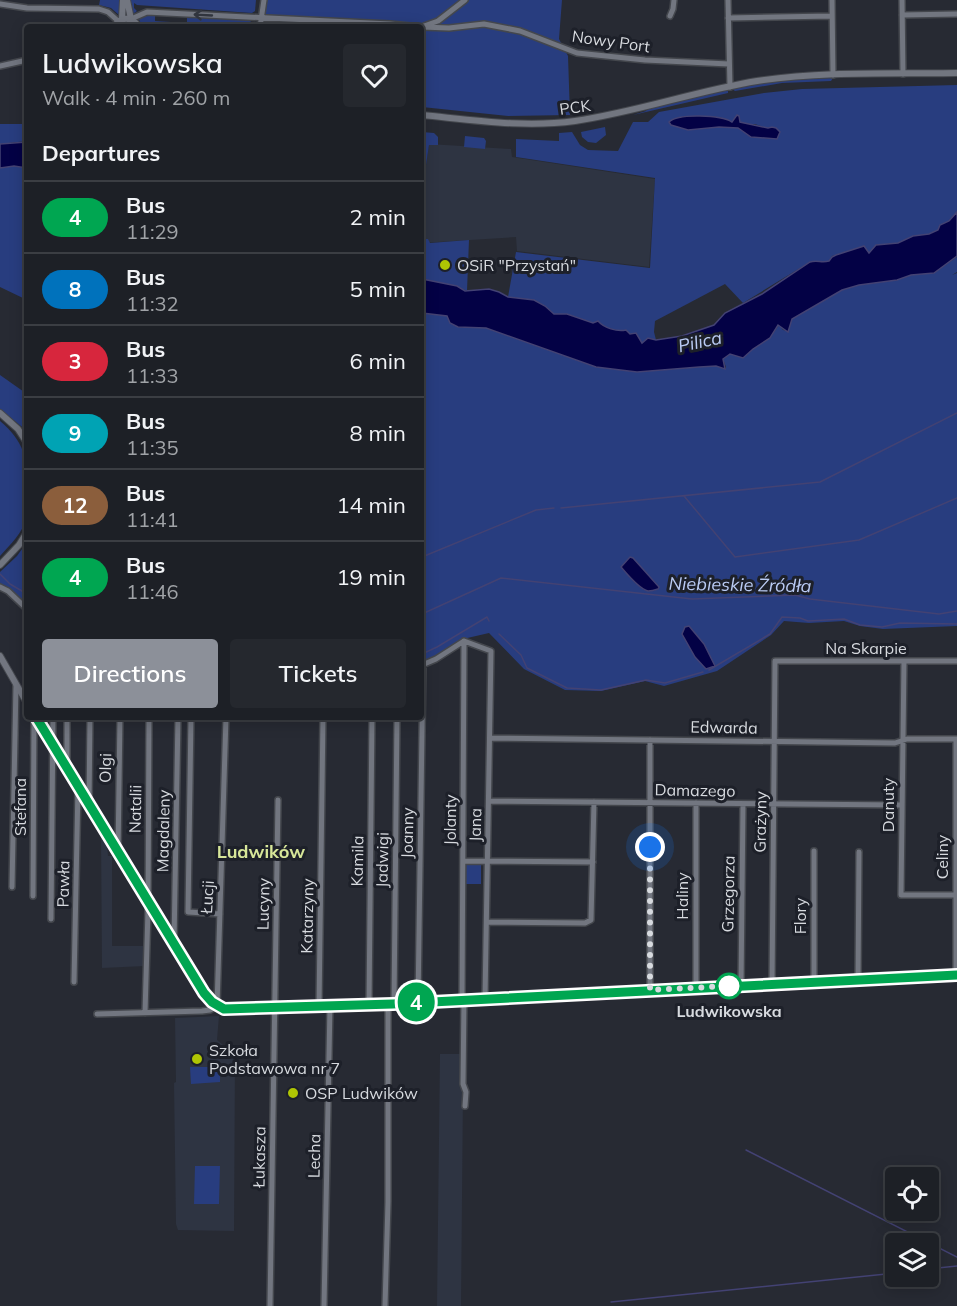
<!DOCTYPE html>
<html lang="en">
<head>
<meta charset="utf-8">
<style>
  body { margin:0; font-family:Mulish,sans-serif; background:#25282e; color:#f1f3f6; height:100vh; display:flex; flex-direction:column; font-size:22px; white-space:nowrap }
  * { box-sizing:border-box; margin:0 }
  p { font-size:20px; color:#a0a3a7 }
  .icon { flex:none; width:33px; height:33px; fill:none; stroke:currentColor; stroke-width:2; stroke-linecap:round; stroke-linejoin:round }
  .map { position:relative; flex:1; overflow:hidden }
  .drawer { position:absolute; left:24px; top:24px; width:400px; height:696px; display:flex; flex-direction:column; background:#1d2026; border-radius:6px; box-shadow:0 3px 15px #0003,0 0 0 2px #3b3e43 }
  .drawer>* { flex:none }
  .badge { padding:0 12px; border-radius:20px; font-size:21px; line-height:39px }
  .buttons { position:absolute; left:885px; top:1167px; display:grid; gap:12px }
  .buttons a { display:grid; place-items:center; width:54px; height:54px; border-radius:6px; background:#1d2026; box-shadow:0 3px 15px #0003,0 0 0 2px #3b3e43; font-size:30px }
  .you { position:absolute; width:30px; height:30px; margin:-15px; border:4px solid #fff; border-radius:50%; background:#1a73e8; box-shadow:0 0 0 9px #1a73e833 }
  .map>.badge { position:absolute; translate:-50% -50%; box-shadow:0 0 0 3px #fff }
  h2 { padding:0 18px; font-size:22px; line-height:54px }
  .round { display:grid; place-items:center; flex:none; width:63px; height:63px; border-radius:6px; background:#25282e }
  .headline { display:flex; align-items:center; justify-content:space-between; height:102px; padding:0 18px }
  h1 { font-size:28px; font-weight:600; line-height:45px }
  .primary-button { display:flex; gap:12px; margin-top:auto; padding:12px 18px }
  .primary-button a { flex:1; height:69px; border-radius:6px; background:#8c9099; color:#fff; font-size:24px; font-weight:600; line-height:69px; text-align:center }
  .primary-button a+a { background:#25282e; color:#f1f3f6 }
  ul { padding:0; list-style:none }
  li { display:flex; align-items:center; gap:18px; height:72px; padding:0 18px; border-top:2px solid #3b3e43 }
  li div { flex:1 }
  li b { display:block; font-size:22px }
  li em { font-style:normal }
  li .badge { min-width:66px; font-weight:700; text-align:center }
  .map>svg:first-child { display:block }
</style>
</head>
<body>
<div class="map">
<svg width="957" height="1306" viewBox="0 0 957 1306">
  <rect width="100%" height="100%" fill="#272a33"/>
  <!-- built -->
  <path fill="#2e3442" d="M429,144L511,149L512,157L655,179L649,267L517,251L516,237L422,243V192Z
    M101,836L107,845L108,856H112V946H145V966L102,968Z
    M219,1016L217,1040L235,1055L234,1231L178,1230L176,1224L174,1083L176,1082L175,1018Z
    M440,1054H460L459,1085L463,1091L461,1306H437Z"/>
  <!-- green -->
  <path fill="#283d7f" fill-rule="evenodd" d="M100,0H256L255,11L252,13L137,5L134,3V8L137,11L133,14L119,15L111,8L99,5Z
    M266,0H562L559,39L568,56L570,115L508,116L422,107V27H262Z
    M148,14H155V21L187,23V16L250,19L252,27H143L138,18Z
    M833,78L831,81L782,83L735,91L732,89L783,80Z
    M957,85V212L949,221L940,225L938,230L929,234L913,236L898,243L876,245L869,253L864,246L836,255L832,256L829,261C822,263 817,260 810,262L743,303L725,284L655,321L654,332L656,340L648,338L642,343L636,333L630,334L626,330C617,332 604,328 598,321L594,323L567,314H554C540,301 527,299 508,297L516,252L650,268L655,178L516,157V139L559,141V133L572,132L580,145L588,150L618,151L633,122H648L659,112L764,93L802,89ZM681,117C697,118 718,113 732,122L735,120L746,124H755L778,132L777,139L751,137L738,128L719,127L688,130Z
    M728,90V93L633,115L646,111L647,109Z
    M0,124H27V141L0,144Z
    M605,127L606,135L596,143L588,142L582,137L581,132Z
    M422,132L434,133L438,137V145H429L422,192Z
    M465,136L484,138L486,141L485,149L464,147Z
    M14,166L27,168V320L25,299L0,287V168Z
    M424,239H428L430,243L469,240L467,291L456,286L422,279V243Z
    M957,257V272L952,275L957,273V626L883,629L860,626L844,621L809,623L784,621L771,635L717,671L664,686L645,681L601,691L565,690L524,669L489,633L463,639L435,658L422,664V313L447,316L450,323L458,327L486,328L596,367L637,372L651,369L699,367L716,366L725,369L726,367L723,359L730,354L743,358L753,349L770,338L779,325L783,330L788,331L792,319L842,290L859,285L897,280L911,275L934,273Z
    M0,375L27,394V431L0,409Z
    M0,421C35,450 27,478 27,518C22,533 11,544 0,556Z
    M27,542V606L0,584V572L17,556Z
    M466,865H481V884H466Z
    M190,1067H220V1082L191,1084Z
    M195,1166H220L219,1204H194Z"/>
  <!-- water -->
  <path fill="#030145" stroke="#434273" stroke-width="1.5" d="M737,115L739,116L740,122L768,128L772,127L776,128L780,132L777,139L751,137L738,128L719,127L688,130L671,125L669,122C678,113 721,115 732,122Z
    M27,142V168L14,166L0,168V144Z
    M957,212V256L934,273L911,275L897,280L859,285L842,290L792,319L788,332L778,325L770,338L753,349L743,358L730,354L723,359L725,369L716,366L699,367L637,372L596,367L486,328L458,327L450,323L447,316L422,313V279L457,286L465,291L489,289L499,292L508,297L534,300L545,306L554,314H567L593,323L598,321C604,328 617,332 626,330L630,334L636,333L642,343L648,338L656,340L682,336L714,325L725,313L762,294L810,262C817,260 822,263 829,261L832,257L836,255L864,246L869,253L876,245L898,243L913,236L929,234L938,230L940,225L949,221Z
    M630,557L633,558L659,587L658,589C655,590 652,591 648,591C639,589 627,574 621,567Z
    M689,626L704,644L715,666L706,669L695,657L682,634L685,627Z"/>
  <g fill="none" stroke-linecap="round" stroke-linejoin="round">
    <!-- stream -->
    <path stroke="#434273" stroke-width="1.5" d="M684,496L735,557L859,540L957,498
      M561,508L820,482L957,413
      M422,557L536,510L554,508
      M0,574L10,584L27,594
      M422,614L501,578L692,599L795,595L810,599L939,614L957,611
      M499,634L521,655L527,668L567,688L601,690L646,680L665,683L703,672
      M422,654L437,647L487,617L489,621
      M709,670L770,634L782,617L800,618L808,621L844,619L860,625L882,627L900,623L957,624
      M746,1150L957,1257
      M928,1269L957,1266
      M611,1302L896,1273"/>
    <defs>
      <path id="minor" d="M728,0L730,87
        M832,0L833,75
        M902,0L903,74
        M0,4L27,8L99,9L108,12L118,21
        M902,15L957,14
        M670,16L673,9L674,0
        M728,18L832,16
        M131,19L147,12L390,24L420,27
        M424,26L438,21L465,0
        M260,27L264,0
        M422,27L449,28L484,24L520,31L577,53L645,60L729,64
        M0,66L27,60
        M0,587L8,591L27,609
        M904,661L901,895H956
        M422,665L436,659L464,641L491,651L485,999
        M191,717L188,912L220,914
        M490,738L895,743L907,739H957
        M650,740V990
        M67,769V717
        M489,801L901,805
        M89,805L90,717
        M814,851V982
        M118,853L120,717
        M463,861L593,862
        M12,887L16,685
        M33,896L34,717
        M51,919L53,717
        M487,922L585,923L591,920L594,802
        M174,943L178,717
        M956,975V739
        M858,980L859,852
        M74,982L78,787
        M772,984L775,661H957
        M741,986L743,804
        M696,988V803
        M462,1000L464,641
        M464,1000L463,1084L466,1092L465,1106
        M418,1002L423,664
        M394,1004L397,717
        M369,1005L372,717
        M319,1007L323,717
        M145,1013L148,910L149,717
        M97,1014L202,1011L210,1010L217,1006L226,717
        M270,1306L278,800
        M324,1306L330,1006
        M385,1306L388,1202V1004"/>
      <path id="tertiary" d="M127,0L131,19
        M122,19L123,0
        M114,27C120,16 132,16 139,27
        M422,115C473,120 524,128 575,121C637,112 696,91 757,81C823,71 891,74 957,73
        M0,413L18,429L27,443
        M0,565L19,545L27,532
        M0,656L27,703
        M35,717L204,993L212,1002L224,1009L394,1004L957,975"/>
    </defs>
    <!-- minor casing -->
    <use href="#minor" stroke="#44474d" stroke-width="8"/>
    <!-- tertiary casing -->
    <use href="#tertiary" stroke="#44474d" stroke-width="8"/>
    <!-- minor -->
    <use href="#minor" stroke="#727680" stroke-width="5"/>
    <!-- tertiary -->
    <use href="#tertiary" stroke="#727680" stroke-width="6"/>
  </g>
  <!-- one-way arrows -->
  <defs><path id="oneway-shaft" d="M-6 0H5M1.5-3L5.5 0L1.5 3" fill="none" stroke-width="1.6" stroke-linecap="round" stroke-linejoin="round" transform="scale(1.5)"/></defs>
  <use stroke="#32363f" href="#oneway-shaft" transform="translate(203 15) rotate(-177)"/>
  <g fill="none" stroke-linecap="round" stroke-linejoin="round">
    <defs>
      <path id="line" d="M36,717L204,993L212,1002L224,1009L393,1004L957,975"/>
    </defs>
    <!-- line casing -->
    <use href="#line" stroke="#fff" stroke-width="14"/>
    <!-- line -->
    <use href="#line" stroke="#00a651" stroke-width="9"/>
    <!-- walk -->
    <path stroke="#d7dadf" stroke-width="6" stroke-dasharray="0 10.8" d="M650,847V990L729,986"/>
  </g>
  <!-- markers -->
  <g fill="#afc504" stroke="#1d2029" stroke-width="2">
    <circle cx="445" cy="265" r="6"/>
    <circle cx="197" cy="1059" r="6"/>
    <circle cx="293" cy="1093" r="6"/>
  </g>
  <circle fill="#fff" stroke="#00a651" stroke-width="3" cx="729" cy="986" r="12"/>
  <g text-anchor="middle" stroke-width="6" stroke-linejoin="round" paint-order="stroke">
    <!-- street labels -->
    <g font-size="16" fill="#d7dadf" stroke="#1d2029">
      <text transform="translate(611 41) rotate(8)" y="6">Nowy Port</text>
      <text transform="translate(575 107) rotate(-8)" y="6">PCK</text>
      <text x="866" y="654">Na Skarpie</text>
      <text transform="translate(724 727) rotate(1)" y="6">Edwarda</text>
      <text transform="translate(105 768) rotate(-89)" y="6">Olgi</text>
      <text transform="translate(695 790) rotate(1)" y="6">Damazego</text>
      <text transform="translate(888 805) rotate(-90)" y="6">Danuty</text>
      <text transform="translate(20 807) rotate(-90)" y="6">Stefana</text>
      <text transform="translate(135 809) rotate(-89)" y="6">Natalii</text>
      <text transform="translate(450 820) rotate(-89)" y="6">Jolanty</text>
      <text transform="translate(760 822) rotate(-89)" y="6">Grażyny</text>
      <text transform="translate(475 825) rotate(-89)" y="6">Jana</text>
      <text transform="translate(163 831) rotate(-89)" y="6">Magdaleny</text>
      <text transform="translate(407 833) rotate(-89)" y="6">Joanny</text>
      <text transform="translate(942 857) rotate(-90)" y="6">Celiny</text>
      <text transform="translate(382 860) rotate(-89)" y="6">Jadwigi</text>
      <text transform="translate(357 861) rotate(-89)" y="6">Kamila</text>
      <text transform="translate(63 884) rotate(-89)" y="6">Pawła</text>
      <text transform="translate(728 894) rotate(-89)" y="6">Grzegorza</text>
      <text transform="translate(682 896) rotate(-90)" y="6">Haliny</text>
      <text transform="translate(207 897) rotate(-87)" y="6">Łucji</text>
      <text transform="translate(263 904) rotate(-89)" y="6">Lucyny</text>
      <text transform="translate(307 916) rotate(-89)" y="6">Katarzyny</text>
      <text transform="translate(800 916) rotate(-90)" y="6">Flory</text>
      <text transform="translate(314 1156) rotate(-89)" y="6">Lecha</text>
      <text transform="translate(259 1157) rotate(-89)" y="6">Łukasza</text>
    </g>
    <!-- poi labels -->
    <g font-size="16" fill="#d7dadf" stroke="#1d2029" text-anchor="start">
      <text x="457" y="271">OSiR "Przystań"</text>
      <text x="209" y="1056">Szkoła<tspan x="209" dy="18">Podstawowa nr 7</tspan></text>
      <text x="305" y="1099">OSP Ludwików</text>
    </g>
    <!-- stop labels -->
    <g font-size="16" font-weight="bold" fill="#d7dadf" stroke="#1d2029">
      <text x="729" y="1017">Ludwikowska</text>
    </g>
    <!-- water labels -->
    <g font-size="18" font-style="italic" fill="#bacbf4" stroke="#1d2029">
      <text transform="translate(700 342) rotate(-12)" y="6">Pilica</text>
      <text transform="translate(740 585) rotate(1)" y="6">Niebieskie Źródła</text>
    </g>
    <!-- neighbourhood labels -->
    <g font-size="18" font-weight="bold" fill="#d7e699" stroke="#1d2029">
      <text x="261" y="858">Ludwików</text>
    </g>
  </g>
</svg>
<div class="buttons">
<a><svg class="icon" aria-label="locate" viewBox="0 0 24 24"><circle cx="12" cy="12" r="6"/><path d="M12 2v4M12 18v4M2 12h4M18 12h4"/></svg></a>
<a><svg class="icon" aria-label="layers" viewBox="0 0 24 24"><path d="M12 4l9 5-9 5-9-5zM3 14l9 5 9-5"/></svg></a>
</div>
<div class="you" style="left:650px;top:847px"></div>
<b class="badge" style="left:416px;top:1002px;background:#00a651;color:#fff">4</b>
<section class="drawer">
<div class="headline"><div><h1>Ludwikowska</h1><p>Walk · 4 min · 260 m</p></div><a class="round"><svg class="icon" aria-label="heart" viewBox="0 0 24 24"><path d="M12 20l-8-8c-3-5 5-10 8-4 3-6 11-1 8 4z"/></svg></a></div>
<h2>Departures</h2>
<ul>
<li><span class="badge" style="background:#00a651;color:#fff">4</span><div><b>Bus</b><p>11:29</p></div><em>2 min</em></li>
<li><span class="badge" style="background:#0072bc;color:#fff">8</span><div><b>Bus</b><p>11:32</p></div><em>5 min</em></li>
<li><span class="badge" style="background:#d7263d;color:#fff">3</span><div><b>Bus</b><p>11:33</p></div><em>6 min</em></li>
<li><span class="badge" style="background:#00a3b4;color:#fff">9</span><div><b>Bus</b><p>11:35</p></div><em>8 min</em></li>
<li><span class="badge" style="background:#8b5e3c;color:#fff">12</span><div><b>Bus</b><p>11:41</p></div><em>14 min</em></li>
<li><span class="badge" style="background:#00a651;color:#fff">4</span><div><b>Bus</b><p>11:46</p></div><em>19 min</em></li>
</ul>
<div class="primary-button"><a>Directions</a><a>Tickets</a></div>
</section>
</div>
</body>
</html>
